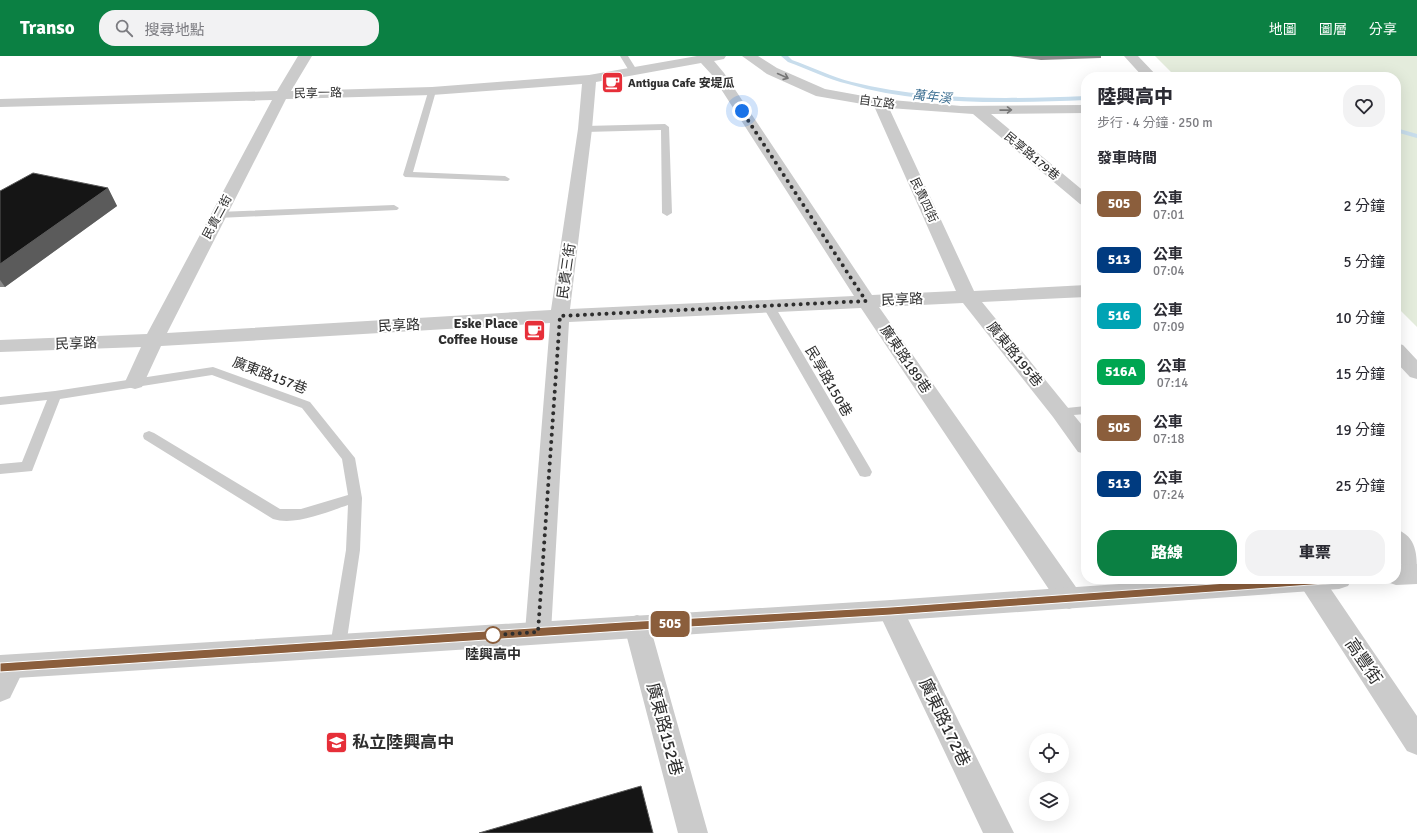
<!DOCTYPE html>
<html lang="zh-TW">
<head>
<meta charset="utf-8">
<style>
  body { margin:0; font-family:Signika,"Noto Sans TC",sans-serif; background:#f2f2f3; color:#2b2b33; height:100vh; display:flex; flex-direction:column; font-size:15px; white-space:nowrap }
  * { box-sizing:border-box; margin:0 }
  p { font-size:13px; color:#7c7c81 }
  .icon { flex:none; width:22px; height:22px; fill:none; stroke:currentColor; stroke-width:2; stroke-linecap:round; stroke-linejoin:round }
  .map { position:relative; flex:1; overflow:hidden }
  .side { position:absolute; left:1081px; top:16px; width:320px; height:512px; display:flex; flex-direction:column; background:#fff; border-radius:16px; box-shadow:0 4px 16px #0002 }
  .side>* { flex:none }
  .badge { padding:0 8px; border-radius:6px; font-size:14px; line-height:26px }
  .fabs { position:absolute; left:1029px; top:677px; display:grid; gap:8px }
  .fabs a { display:grid; place-items:center; width:40px; height:40px; border-radius:50%; background:#fff; box-shadow:0 4px 16px #0002; font-size:20px }
  .you { position:absolute; width:20px; height:20px; margin:-10px; border:3px solid #fff; border-radius:50%; background:#1a73e8; box-shadow:0 0 0 6px #1a73e833 }
  .map>.badge { position:absolute; translate:-50% -50%; box-shadow:0 0 0 2px #fff }
  h2 { padding:0 16px; font-size:15px; line-height:36px }
  .round { display:grid; place-items:center; flex:none; width:42px; height:42px; border-radius:16px; background:#f2f2f3 }
  .headline { display:flex; align-items:center; justify-content:space-between; height:68px; padding:0 16px }
  h1 { font-size:19px; font-weight:800; line-height:30px }
  .action { display:flex; gap:8px; margin-top:auto; padding:8px 16px }
  .action a { flex:1; height:46px; border-radius:16px; background:#0b8043; color:#fff; font-size:16px; font-weight:800; line-height:46px; text-align:center }
  .action a+a { background:#f2f2f3; color:#2b2b33 }
  ul { padding:0; list-style:none }
  li { display:flex; align-items:center; gap:12px; height:56px; padding:0 16px }
  li div { flex:1 }
  li b { display:block; font-size:15px }
  li em { font-style:normal }
  li .badge { min-width:44px; font-weight:700; text-align:center }
  header { display:flex; align-items:center; gap:24px; box-sizing:border-box; height:56px; padding:0 20px; background:#0b8043; color:#fff }
  header strong { font-size:19px }
  nav { display:flex; gap:22px; margin-inline-start:auto; font-size:14px }
  .search { width:280px; height:36px; background:#f2f2f3; display:flex; align-items:center; gap:10px; box-sizing:border-box; padding:0 14px; border-radius:16px; color:#7c7c81; font-size:15px }
  .map>svg:first-child { display:block }
</style>
</head>
<body>
<header>
<strong>Transo</strong>
<div class="search"><svg class="icon" aria-label="search" viewBox="0 0 24 24"><circle cx="10" cy="10" r="6"/><path d="M15 15l6 6"/></svg>搜尋地點</div>
<nav><a>地圖</a><a>圖層</a><a>分享</a></nav>
</header>
<div class="map">
<svg width="1417" height="777" viewBox="0 0 1417 777">
  <rect width="100%" height="100%" fill="#fff"/>
  <!-- green -->
  <path fill="#e4ecdc" d="M1155,0H1417V271L1396,250V21H1176Z"/>
  <g fill="none" stroke-linecap="round" stroke-linejoin="round">
    <!-- stream -->
    <path fill="#c8ddec" fill-rule="evenodd" d="M781,0H788L792,4C812,11 832,21 852,26C928,45 1008,43 1086,40V44C1007,47 924,50 848,28C827,23 808,13 788,6Z
      M1396,72L1417,78V82L1396,76Z"/>
    <!-- service -->
    <path fill="#cbcbcb" fill-rule="evenodd" d="M620,0H628L638,16L637,18H631Z
      M429,33H435L436,35L413,116L505,120L510,123L508,125L405,121L403,119Z
      M665,68L669,71L672,157L667,160L662,157L661,74L585,76L581,73L585,70Z
      M394,149L399,152L397,154L218,162L213,159L218,156Z
      M768,246L772,247L774,249L870,412L872,416L870,420L865,421L860,420L762,249L764,247Z
      M213,311L310,346L355,402L362,442L360,494L346,590L344,595L338,597L332,595L330,590L346,494L348,449C327,456 295,470 273,463L144,383L143,380L144,377L149,375L154,377L280,453H301L348,439L342,403L302,352L212,319L60,343L32,415L0,418V408L22,406L47,344L0,349V341L55,335Z
      M1086,350V358L1061,360L1057,359L1055,356L1057,353Z"/>
    <!-- minor -->
    <path fill="#cbcbcb" fill-rule="evenodd" d="M298,0H312L291,35L432,31L589,19L697,0H726L724,3L714,5L724,17L872,239L956,235L874,50L816,40L767,18L742,0H758L777,12L825,33L880,43L961,50L1086,49V57L991,58L1086,137V150L1080,148L973,58L889,52L974,235L1086,229V241L982,246L1086,374V398L1078,396L1053,361L963,247L879,251L1078,534L1082,542L1078,550L1069,553L1060,550L861,252L569,266L551,576L547,584L538,587L529,584L525,576L550,267L161,290L142,331L135,333L128,331L125,326L141,291L0,296V284L147,278L272,44L0,51V43L277,35ZM701,7L712,19L854,240L570,253L592,73L596,26ZM582,28L578,73L551,254L167,277L286,43L432,39Z
      M1124,0H1138L1158,21H1143Z
      M1396,287L1403,289L1417,304V323L1410,321L1396,306Z
      M1396,473C1417,481 1417,498 1417,519C1393,511 1396,494 1396,473Z
      M1299,523H1324L1417,660V699L1407,695L1302,532L1298,525Z
      M891,544L900,547L1014,777H983L878,555L882,547Z
      M637,559L646,562L650,570L708,777H678L624,570L628,562Z
      M11,599L21,602L25,611L10,642L0,646V605L1,602Z"/>
    <!-- tertiary -->
    <path fill="#cbcbcb" fill-rule="evenodd" d="M1417,508V528L1396,529L1387,526L1386,523H1396V509Z
      M1190,523H1352L1348,530L1339,533C893,566 446,595 0,623V599L891,544Z"/>
  </g>
  <!-- wall -->
  <path fill="#8a8a8a" d="M1010,0H1101V2L1041,4Z
    M108,132L117,150L5,231H0V135Z"/>
  <!-- shaded-wall -->
  <path fill="#5b5b5b" d="M108,132L117,150L5,231L0,224V208Z"/>
  <!-- building -->
  <path fill="#151515" stroke="#5b5b5b" d="M33,117L108,132L0,208V135Z
    M641,730L653,777H479Z"/>
  <!-- one-way arrows -->
  <defs><path id="oneway-shaft" d="M-6 0H5M1.5-3L5.5 0L1.5 3" fill="none" stroke-width="1.6" stroke-linecap="round" stroke-linejoin="round"/></defs>
  <g stroke="#757575">
    <use href="#oneway-shaft" transform="translate(783 20) rotate(24)"/>
    <use href="#oneway-shaft" transform="translate(1006 54) rotate(-1)"/>
  </g>
  <!-- line -->
  <path fill="#8b5e3c" stroke="#fff" d="M1339,519L1344,523L1339,527L891,559L623,575L0,616V607L623,566L891,551Z"/>
  <g fill="none" stroke-linecap="round" stroke-linejoin="round">
    <!-- walk -->
    <path stroke="#2e2e2e" stroke-width="4" stroke-dasharray="0 7.2" d="M493,579H492L538,576L560,260L866,245L742,55"/>
  </g>
  <!-- icons -->
  <defs>
    <symbol id="cafe-square" viewBox="-11 -11 22 22"><rect x="-9" y="-9" width="18" height="18" rx="4" fill="#e62f39" stroke="#fff"/><path d="M-5.5-4.5H6V0H3Q3 3.5 0 3.5H-2.5Q-5.5 3.5-5.5 0ZM3-3.2v2h1.7v-2ZM-6 4.5H4V6H-6Z" fill="#fff"/></symbol>
    <symbol id="school-square" viewBox="-11 -11 22 22"><rect x="-9" y="-9" width="18" height="18" rx="4" fill="#e62f39" stroke="#fff"/><path d="M0-5L7-2L0 1L-7-2ZM-4 1L0 2.5L4 1V4Q0 6-4 4Z" fill="#fff"/></symbol>
  </defs>
  <g fill-rule="evenodd">
    <use href="#cafe-square" x="600" y="14" width="25" height="25"/>
    <use href="#cafe-square" x="522" y="262" width="25" height="25"/>
    <use href="#school-square" x="324" y="674" width="25" height="25"/>
  </g>
  <!-- markers -->
  <circle fill="#fff" stroke="#8b5e3c" stroke-width="2" cx="493" cy="579" r="8"/>
  <g text-anchor="middle" stroke-width="4" stroke-linejoin="round" paint-order="stroke">
    <!-- far-poi labels -->
    <g font-size="12" font-weight="bold" fill="#2e2e2e" stroke="#fff" text-anchor="start">
      <text x="628" y="31">Antigua Cafe 安堤瓜</text>
    </g>
    <!-- far-street labels -->
    <g font-size="12" fill="#2e2e2e" stroke="#fff">
      <text transform="translate(318 37) rotate(-1)" y="4">民享一路</text>
      <text transform="translate(877 46) rotate(8)" y="4">自立路</text>
      <text transform="translate(1032 100) rotate(40)" y="4">民享路179巷</text>
      <text transform="translate(924 144) rotate(65)" y="4">民貴四街</text>
      <text transform="translate(217 161) rotate(-62)" y="4">民貴二街</text>
    </g>
    <!-- far-water labels -->
    <g font-size="13" font-style="italic" fill="#3c6e91" stroke="#fff">
      <text transform="translate(932 40) rotate(6)" y="5">萬年溪</text>
    </g>
    <!-- street labels -->
    <g font-size="14" fill="#2e2e2e" stroke="#fff">
      <text transform="translate(566 215) rotate(-82)" y="5">民貴三街</text>
      <text transform="translate(902 243) rotate(-2)" y="5">民享路</text>
      <text transform="translate(399 269) rotate(-3)" y="5">民享路</text>
      <text transform="translate(76 287) rotate(-2)" y="5">民享路</text>
      <text transform="translate(1015 298) rotate(51)" y="5">廣東路195巷</text>
      <text transform="translate(906 303) rotate(56)" y="5">廣東路189巷</text>
      <text transform="translate(270 319) rotate(21)" y="5">廣東路157巷</text>
      <text transform="translate(829 325) rotate(60)" y="5">民享路150巷</text>
    </g>
    <!-- poi labels -->
    <g font-size="14" font-weight="bold" fill="#2e2e2e" stroke="#fff" text-anchor="end">
      <text x="518" y="272">Eske Place<tspan x="518" dy="16">Coffee House</tspan></text>
    </g>
    <!-- stop labels -->
    <g font-size="14" font-weight="bold" fill="#2e2e2e" stroke="#fff">
      <text x="493" y="603">陸興高中</text>
    </g>
    <!-- near-street labels -->
    <g font-size="17" fill="#2e2e2e" stroke="#fff">
      <text transform="translate(1364 605) rotate(56)" y="6">高豐街</text>
      <text transform="translate(945 666) rotate(64)" y="6">廣東路172巷</text>
      <text transform="translate(665 673) rotate(75)" y="6">廣東路152巷</text>
    </g>
    <!-- near-poi labels -->
    <g font-size="17" font-weight="bold" fill="#2e2e2e" stroke="#fff" text-anchor="start">
      <text x="352" y="692">私立陸興高中</text>
    </g>
  </g>
</svg>
<div class="fabs">
<a><svg class="icon" aria-label="locate" viewBox="0 0 24 24"><circle cx="12" cy="12" r="6"/><path d="M12 2v4M12 18v4M2 12h4M18 12h4"/></svg></a>
<a><svg class="icon" aria-label="layers" viewBox="0 0 24 24"><path d="M12 4l9 5-9 5-9-5zM3 14l9 5 9-5"/></svg></a>
</div>
<div class="you" style="left:742px;top:55px"></div>
<b class="badge" style="left:670px;top:568px;background:#8b5e3c;color:#fff">505</b>
<section class="side">
<div class="headline"><div><h1>陸興高中</h1><p>步行 · 4 分鐘 · 250 m</p></div><a class="round"><svg class="icon" aria-label="heart" viewBox="0 0 24 24"><path d="M12 20l-8-8c-3-5 5-10 8-4 3-6 11-1 8 4z"/></svg></a></div>
<h2>發車時間</h2>
<ul>
<li><span class="badge" style="background:#8b5e3c;color:#fff">505</span><div><b>公車</b><p>07:01</p></div><em>2 分鐘</em></li>
<li><span class="badge" style="background:#003b80;color:#fff">513</span><div><b>公車</b><p>07:04</p></div><em>5 分鐘</em></li>
<li><span class="badge" style="background:#00a3b4;color:#fff">516</span><div><b>公車</b><p>07:09</p></div><em>10 分鐘</em></li>
<li><span class="badge" style="background:#00a651;color:#fff">516A</span><div><b>公車</b><p>07:14</p></div><em>15 分鐘</em></li>
<li><span class="badge" style="background:#8b5e3c;color:#fff">505</span><div><b>公車</b><p>07:18</p></div><em>19 分鐘</em></li>
<li><span class="badge" style="background:#003b80;color:#fff">513</span><div><b>公車</b><p>07:24</p></div><em>25 分鐘</em></li>
</ul>
<div class="action"><a>路線</a><a>車票</a></div>
</section>
</div>
</body>
</html>
